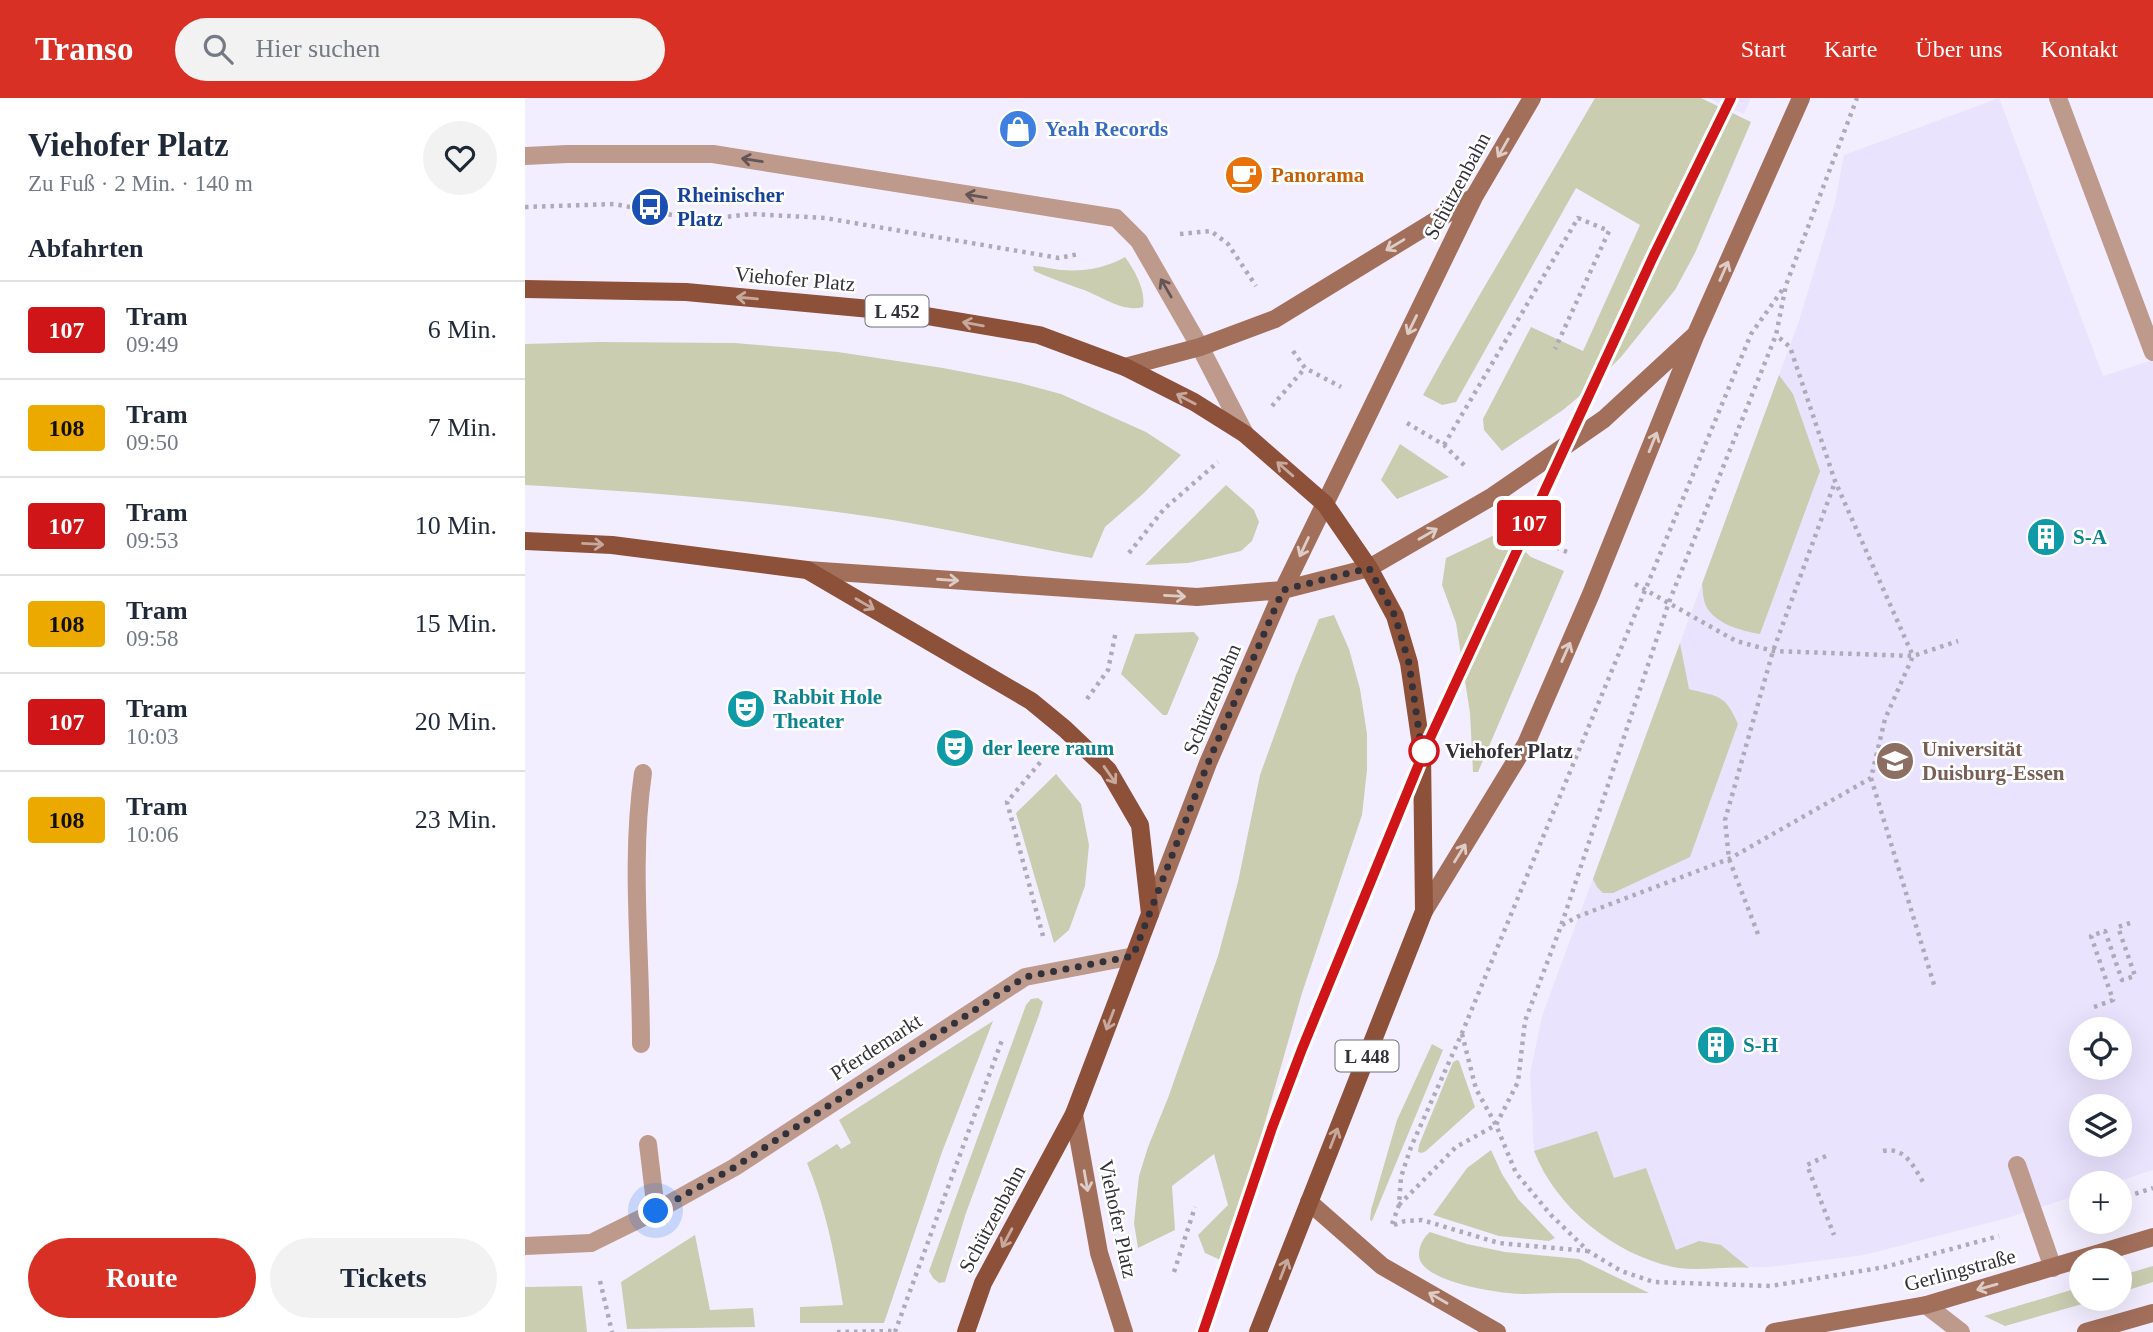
<!DOCTYPE html>
<html lang="de">
<head>
<meta charset="utf-8">
<style>
  body { margin:0; font-family:"Times New Roman",serif; background:#f2f2f3; color:#1f2937; height:100vh; display:flex; flex-direction:column; font-size:26px; white-space:nowrap }
  * { box-sizing:border-box; margin:0 }
  p { font-size:23px; color:#747a83 }
  .icon { flex:none; width:38px; height:38px; fill:none; stroke:currentColor; stroke-width:2; stroke-linecap:round; stroke-linejoin:round }
  .map { position:relative; flex:1; overflow:hidden }
  .details { display:flex; flex-direction:column; background:#fff; width:525px }
  .details>* { flex:none }
  .badge { padding:0 14px; border-radius:5px; font-size:24px; line-height:46px }
  .buttons { position:absolute; left:1544px; top:919px; display:grid; gap:14px }
  .buttons a { display:grid; place-items:center; width:63px; height:63px; border-radius:50%; background:#fff; box-shadow:0 7px 28px #0002; font-size:35px }
  .you { position:absolute; width:35px; height:35px; margin:-18px; border:5px solid #fff; border-radius:50%; background:#1a73e8; box-shadow:0 0 0 10px #1a73e833 }
  .map>.badge { position:absolute; translate:-50% -50%; box-shadow:0 0 0 4px #fff }
  h2 { padding:0 28px; font-size:26px; line-height:63px }
  .round { display:grid; place-items:center; flex:none; width:74px; height:74px; border-radius:37px; background:#f2f2f3 }
  .overview { display:flex; align-items:center; justify-content:space-between; height:119px; padding:0 28px }
  h1 { font-size:33px; font-weight:700; line-height:52px }
  .action { display:flex; gap:14px; margin-top:auto; padding:14px 28px }
  .action a { flex:1; height:80px; border-radius:42px; background:#d93025; color:#fff; font-size:28px; font-weight:700; line-height:80px; text-align:center }
  .action a+a { background:#f2f2f3; color:#1f2937 }
  ul { padding:0; list-style:none }
  li { display:flex; align-items:center; gap:21px; height:98px; padding:0 28px; border-top:2px solid #e0e1e3 }
  li div { flex:1 }
  li b { display:block; font-size:26px }
  li em { font-style:normal }
  li .badge { min-width:77px; font-weight:700; text-align:center }
  header { display:flex; align-items:center; gap:42px; box-sizing:border-box; height:98px; padding:0 35px; background:#d93025; color:#fff }
  header strong { font-size:33px }
  nav { display:flex; gap:38px; margin-inline-start:auto; font-size:24px }
  .search { width:490px; height:63px; background:#f2f2f3; display:flex; align-items:center; gap:18px; box-sizing:border-box; padding:0 24px; border-radius:38px; color:#747a83; font-size:26px }
  main { display:flex; flex:1; min-height:0 }
  .map>svg:first-child { display:block }
</style>
</head>
<body>
<header>
<strong>Transo</strong>
<div class="search"><svg class="icon" aria-label="search" viewBox="0 0 24 24"><circle cx="10" cy="10" r="6"/><path d="M15 15l6 6"/></svg>Hier suchen</div>
<nav><a>Start</a><a>Karte</a><a>Über uns</a><a>Kontakt</a></nav>
</header>
<main>
<section class="details">
<div class="overview"><div><h1>Viehofer Platz</h1><p>Zu Fuß · 2 Min. · 140 m</p></div><a class="round"><svg class="icon" aria-label="heart" viewBox="0 0 24 24"><path d="M12 20l-8-8c-3-5 5-10 8-4 3-6 11-1 8 4z"/></svg></a></div>
<h2>Abfahrten</h2>
<ul>
<li><span class="badge" style="background:#d01519;color:#fff">107</span><div><b>Tram</b><p>09:49</p></div><em>6 Min.</em></li>
<li><span class="badge" style="background:#eca900;color:#111">108</span><div><b>Tram</b><p>09:50</p></div><em>7 Min.</em></li>
<li><span class="badge" style="background:#d01519;color:#fff">107</span><div><b>Tram</b><p>09:53</p></div><em>10 Min.</em></li>
<li><span class="badge" style="background:#eca900;color:#111">108</span><div><b>Tram</b><p>09:58</p></div><em>15 Min.</em></li>
<li><span class="badge" style="background:#d01519;color:#fff">107</span><div><b>Tram</b><p>10:03</p></div><em>20 Min.</em></li>
<li><span class="badge" style="background:#eca900;color:#111">108</span><div><b>Tram</b><p>10:06</p></div><em>23 Min.</em></li>
</ul>
<div class="action"><a>Route</a><a>Tickets</a></div>
</section>
<div class="map">
<svg width="1628" height="1234" viewBox="0 0 1628 1234">
  <rect width="100%" height="100%" fill="#f3eeff"/>
  <!-- built -->
  <path fill="#eae3fe" fill-rule="evenodd" d="M1183,0H1226L1219,16Z
    M1474,0L1578,278L1628,262V1072L1588,1085H1556V1096L1482,1120L1339,1157L1246,1169H1149L1109,1156L1086,1143L1045,1110L1019,1075L1009,1053L1005,976L1017,918L1274,223L1310,104L1319,57ZM1556,931H1594V970H1556ZM1556,1008H1594V1046H1556Z"/>
  <!-- green -->
  <path fill="#cbcdb1" d="M1070,0H1176L1226,24L1170,155L1150,192L1096,259L1068,287L1038,312L977,353L959,332L958,321L1006,229L1058,253L1115,127L1051,90L931,304L917,307L898,297C953,197 1013,99 1070,0Z
    M600,159C610,173 621,192 618,209C597,215 575,197 556,191C540,185 525,180 509,173L508,168C517,168 526,171 536,172C558,174 581,170 600,159Z
    M74,244L210,245L313,254L418,270L495,285L536,296L621,334L656,357L619,395L580,429L567,460C494,448 422,430 348,419C233,402 116,394 0,387V246Z
    M1254,277L1268,296L1295,373L1235,536C1217,533 1190,526 1181,508C1178,502 1178,493 1177,486Z
    M875,346L924,379L872,401L856,382Z
    M701,387L729,412L734,424L727,443L716,453L682,461L663,465L620,467Z
    M978,433L1006,459L1039,473L953,674H948L945,615L931,525L917,487L921,460Z
    M809,517L824,551L835,591L842,636V672L837,717L777,895L700,1164L680,1155L673,1137L703,1107L689,1056L647,1088L650,1132L613,1150L609,1125L611,1105L614,1078L623,1049L643,1000L693,858L713,784L735,677L771,577L794,521Z
    M669,534L674,540L642,617H638L596,576L610,536Z
    M1155,545L1164,591C1194,599 1200,596 1213,626L1165,759L1088,795H1078L1072,789L1068,781Z
    M531,676L556,706L564,747L560,788L544,832L529,845L491,715Z
    M513,900L518,904L514,917L441,1115L420,1184L414,1185L408,1180L404,1173L501,907L506,901Z
    M468,923L417,1054L359,1225H275V1209L318,1207C310,1158 301,1111 282,1065L312,1046L316,1051L326,1045L314,1022Z
    M907,946L918,952L847,1123L845,1122L846,1112L872,1022Z
    M932,962L934,963L950,1009L901,1053L897,1055L893,1054L894,1047L928,964Z
    M1072,1033L1089,1080L1121,1070L1151,1152L1174,1143L1196,1147L1224,1170C1199,1168 1173,1174 1148,1169C1089,1156 1031,1110 1009,1053Z
    M966,1052L977,1076L993,1101L1030,1140L1024,1143L974,1138L908,1117L942,1070Z
    M905,1134L942,1146L980,1154L1054,1161L1124,1195C1093,1195 1062,1195 1032,1195C1016,1195 999,1197 983,1195C963,1193 894,1182 894,1157C894,1148 898,1140 905,1134Z
    M170,1137L185,1212L228,1210L230,1229L102,1231L96,1184Z
    M1628,1168V1184L1594,1195V1178Z
    M57,1188L62,1234H0V1189Z
    M1556,1189V1200L1575,1201L1480,1228L1459,1218Z"/>
  <g fill="none" stroke-linecap="round" stroke-linejoin="round">
    <!-- path -->
    <path stroke="#aeaab8" stroke-width="4.5" stroke-dasharray="3.5 5" stroke-linecap="butt" d="M0,109L89,106L147,117L200,119L227,116L300,120L534,160L554,156
      M655,136L686,133L703,146L731,188
      M768,253L780,270L816,289
      M747,308L780,270
      M882,325L919,347L942,370
      M919,347L1053,120L1084,133L1030,251
      M997,425L1016,443L1042,454
      M604,455L639,411L693,364
      M1110,486L1211,543L1248,553L1388,558L1433,543
      M562,601L583,572L591,533
      M1346,680L1410,890
      M1037,827L1054,818L1204,761L1346,680L1360,621L1388,558L1310,383L1265,249L1251,237
      M1233,836L1204,761L1200,722L1248,553L1310,384
      M518,838L482,704L518,661
      M1569,909L1588,902L1566,838L1580,833L1597,882L1610,878L1593,829L1605,825
      M937,936L951,991L971,1027L991,1075L1026,1117L1063,1153L1096,1173L1129,1184L1246,1188L1360,1169L1474,1138
      M1358,1053C1381,1048 1389,1070 1400,1087
      M1301,1058L1282,1067L1309,1137
      M1594,1101L1628,1090
      M874,1107L931,1049L971,1027L993,984L1000,923L1036,828L1144,504L1251,237L1261,187L1332,0
      M867,1126L874,1107L876,1079L886,1049L937,935L1226,236L1258,191
      M869,1127L880,1123L897,1122L974,1145L1062,1153
      M649,1174L670,1109
      M75,1183L87,1234
      M312,1234L370,1233
      M370,1234L477,942"/>
    <!-- service -->
    <path stroke="#be9a8c" stroke-width="18" d="M0,58L42,56H188L591,120L614,143L675,249L720,336
      M116,946C116,856 105,763 118,675
      M123,1046L131,1113
      M1492,1067L1528,1170
      M1401,1207L1436,1234"/>
    <!-- pedestrian -->
    <path stroke="#be9a8c" stroke-width="18" d="M0,1148L66,1145"/>
    <!-- minor -->
    <path stroke="#be9a8c" stroke-width="18" d="M1533,0L1628,254
      M66,1145L131,1113L210,1069L500,879L609,858"/>
    <!-- secondary -->
    <path stroke="#a26f5b" stroke-width="18" d="M600,269L675,249L750,221L949,99
      M282,472L672,499L758,492L844,470L968,398L1079,321L1171,236
      M899,813L1001,646L1066,496L1171,236L1276,0
      M625,816L683,665L758,492L949,99L1007,0
      M549,1016L574,1155L599,1234
      M784,1104L857,1168L972,1234
      M1249,1234L1401,1207L1628,1139
      M1561,1234L1628,1215"/>
    <!-- primary -->
    <path stroke="#8d5038" stroke-width="18" d="M0,191L161,194L378,214L514,237L600,269L669,304L720,336L800,406L844,470L870,518L884,565L897,654L899,813L733,1234
      M0,443L87,447L282,472L506,603L540,631L583,672L615,727L625,816L549,1016L458,1185L441,1234"/>
  </g>
  <!-- one-way arrows -->
  <defs><path id="oneway-shaft" d="M-6 0H5M1.5-3L5.5 0L1.5 3" fill="none" stroke-width="1.6" stroke-linecap="round" stroke-linejoin="round" transform="scale(1.75)"/></defs>
  <g stroke="#decdc6">
    <use href="#oneway-shaft" transform="translate(978 50) rotate(120)"/>
    <use href="#oneway-shaft" transform="translate(870 147) rotate(149)"/>
    <use href="#oneway-shaft" transform="translate(1199 173) rotate(-66)"/>
    <use href="#oneway-shaft" transform="translate(887 227) rotate(116)"/>
    <use href="#oneway-shaft" transform="translate(1128 344) rotate(-68)"/>
    <use href="#oneway-shaft" transform="translate(903 436) rotate(-30)"/>
    <use href="#oneway-shaft" transform="translate(779 449) rotate(115)"/>
    <use href="#oneway-shaft" transform="translate(423 482) rotate(4)"/>
    <use href="#oneway-shaft" transform="translate(650 498) rotate(3)"/>
    <use href="#oneway-shaft" transform="translate(1041 554) rotate(-66)"/>
    <use href="#oneway-shaft" transform="translate(935 755) rotate(-58)"/>
    <use href="#oneway-shaft" transform="translate(561 1083) rotate(80)"/>
    <use href="#oneway-shaft" transform="translate(1462 1189) rotate(164)"/>
    <use href="#oneway-shaft" transform="translate(913 1200) rotate(-150)"/>
  </g>
  <g stroke="#645656">
    <use href="#oneway-shaft" transform="translate(227 62) rotate(-171)"/>
    <use href="#oneway-shaft" transform="translate(451 98) rotate(-171)"/>
    <use href="#oneway-shaft" transform="translate(641 190) rotate(-120)"/>
  </g>
  <g stroke="#c6a89c">
    <use href="#oneway-shaft" transform="translate(222 200) rotate(-175)"/>
    <use href="#oneway-shaft" transform="translate(448 226) rotate(-170)"/>
    <use href="#oneway-shaft" transform="translate(661 301) rotate(-152)"/>
    <use href="#oneway-shaft" transform="translate(760 371) rotate(-139)"/>
    <use href="#oneway-shaft" transform="translate(68 446) rotate(3)"/>
    <use href="#oneway-shaft" transform="translate(340 506) rotate(30)"/>
    <use href="#oneway-shaft" transform="translate(585 677) rotate(55)"/>
    <use href="#oneway-shaft" transform="translate(585 922) rotate(111)"/>
    <use href="#oneway-shaft" transform="translate(809 1040) rotate(-69)"/>
    <use href="#oneway-shaft" transform="translate(482 1140) rotate(118)"/>
    <use href="#oneway-shaft" transform="translate(759 1171) rotate(-69)"/>
  </g>
  <g fill="none" stroke-linecap="round" stroke-linejoin="round">
    <defs>
      <path id="line" d="M678,1234L747,1030L777,951L900,651L1128,159L1206,0"/>
    </defs>
    <!-- line casing -->
    <use href="#line" stroke="#fff" stroke-width="16"/>
    <!-- line -->
    <use href="#line" stroke="#d01519" stroke-width="10"/>
    <!-- walk -->
    <path stroke="#333139" stroke-width="7" stroke-dasharray="0 12.6" d="M131,1113L210,1069L500,879L608,858L683,665L758,492L844,470L870,518L884,565L897,654L899,653"/>
  </g>
  <!-- icons -->
  <defs>
    <symbol id="shop-disc" viewBox="-11 -11 22 22"><circle r="9.5" fill="#3f7fe0" stroke="#fff"/><path d="M-5-2.5h2.3a2.7 3.5 0 0 1 5.4 0H5L5.5 6h-11ZM-1.5-2.5h3a1.5 2.3 0 0 0-3 0Z" fill="#fff"/></symbol>
    <symbol id="cafe-disc" viewBox="-11 -11 22 22"><circle r="9.5" fill="#e8710a" stroke="#fff"/><path d="M-5.5-4.5H6V0H3Q3 3.5 0 3.5H-2.5Q-5.5 3.5-5.5 0ZM3-3.2v2h1.7v-2ZM-6 4.5H4V6H-6Z" fill="#fff"/></symbol>
    <symbol id="bus-disc" viewBox="-11 -11 22 22"><circle r="9.5" fill="#1a4fb4" stroke="#fff"/><path d="M-5-6H5V4H4V6H2V4H-2V6H-4V4H-5ZM-3.5-4V0h7V-4ZM-3.5 1.2v1.5H-2V1.2ZM2 1.2v1.5H3.5V1.2Z" fill="#fff"/></symbol>
    <symbol id="building-disc" viewBox="-11 -11 22 22"><circle r="9.5" fill="#0f9aa8" stroke="#fff"/><path d="M-4-6H4V6H1V3H-1V6H-4ZM-2.5-4.3h1.7v1.8h-1.7ZM.8-4.3h1.7v1.8H.8ZM-2.5-1h1.7V.8h-1.7ZM.8-1h1.7V.8H.8Z" fill="#fff"/></symbol>
    <symbol id="theatre-disc" viewBox="-11 -11 22 22"><circle r="9.5" fill="#0f9aa8" stroke="#fff"/><path d="M-5-5.5Q0-4 5-5.5V0Q5 5 0 6Q-5 5-5 0ZM-3.3-2.5H-1v1.5H-3.3ZM1-2.5H3.3v1.5H1ZM-2.8 1Q0 5.5 2.8 1Z" fill="#fff"/></symbol>
    <symbol id="university-disc" viewBox="-11 -11 22 22"><circle r="9.5" fill="#8d6e63" stroke="#fff"/><path d="M0-5L7-2L0 1L-7-2ZM-4 1L0 2.5L4 1V4Q0 6-4 4Z" fill="#fff"/></symbol>
  </defs>
  <g fill-rule="evenodd">
    <use href="#shop-disc" x="471" y="9" width="44" height="44"/>
    <use href="#cafe-disc" x="697" y="55" width="44" height="44"/>
    <use href="#bus-disc" x="103" y="87" width="44" height="44"/>
    <use href="#building-disc" x="1499" y="417" width="44" height="44"/>
    <use href="#theatre-disc" x="199" y="589" width="44" height="44"/>
    <use href="#theatre-disc" x="408" y="628" width="44" height="44"/>
    <use href="#university-disc" x="1348" y="641" width="44" height="44"/>
    <use href="#building-disc" x="1169" y="925" width="44" height="44"/>
  </g>
  <!-- markers -->
  <circle fill="#fff" stroke="#d01519" stroke-width="3.5" cx="899" cy="653" r="14"/>
  <g text-anchor="middle" stroke-width="5" stroke-linejoin="round" paint-order="stroke">
    <!-- shield labels -->
    <g fill="#fff" stroke="#706f74" stroke-width="2">
      <rect x="340.5" y="197.5" width="63" height="31" rx="5"/>
      <rect x="810.5" y="942.5" width="63" height="31" rx="5"/>
    </g>
    <g font-size="19" font-weight="bold" fill="#333139">
      <text x="372" y="220">L 452</text>
      <text x="842" y="965">L 448</text>
    </g>
    <!-- shop labels -->
    <g font-size="21" font-weight="bold" fill="#366cbe" stroke="#fff" text-anchor="start">
      <text x="520" y="38">Yeah Records</text>
    </g>
    <!-- food labels -->
    <g font-size="21" font-weight="bold" fill="#c56008" stroke="#fff" text-anchor="start">
      <text x="746" y="84">Panorama</text>
    </g>
    <!-- street labels -->
    <g font-size="21" fill="#333139" stroke="#fff">
      <text transform="translate(932 88) rotate(-62)" y="7">Schützenbahn</text>
      <text transform="translate(270 181) rotate(5)" y="7">Viehofer Platz</text>
      <text transform="translate(687 601) rotate(-67)" y="7">Schützenbahn</text>
      <text transform="translate(351 949) rotate(-33)" y="7">Pferdemarkt</text>
      <text transform="translate(467 1121) rotate(-62)" y="7">Schützenbahn</text>
      <text transform="translate(593 1121) rotate(78)" y="7">Viehofer Platz</text>
      <text transform="translate(1435 1172) rotate(-15)" y="7">Gerlingstraße</text>
    </g>
    <!-- transit labels -->
    <g font-size="21" font-weight="bold" fill="#164399" stroke="#fff" text-anchor="start">
      <text x="152" y="104">Rheinischer<tspan x="152" dy="24">Platz</tspan></text>
    </g>
    <!-- culture labels -->
    <g font-size="21" font-weight="bold" fill="#0d838f" stroke="#fff" text-anchor="start">
      <text x="1548" y="446">S-A</text>
      <text x="248" y="606">Rabbit Hole<tspan x="248" dy="24">Theater</tspan></text>
      <text x="457" y="657">der leere raum</text>
      <text x="1218" y="954">S-H</text>
    </g>
    <!-- education labels -->
    <g font-size="21" font-weight="bold" fill="#785e54" stroke="#fff" text-anchor="start">
      <text x="1397" y="658">Universität<tspan x="1397" dy="24">Duisburg-Essen</tspan></text>
    </g>
    <!-- stop labels -->
    <g font-size="21" font-weight="bold" fill="#333139" stroke="#fff" text-anchor="start">
      <text x="920" y="660">Viehofer Platz</text>
    </g>
  </g>
</svg>
<div class="buttons">
<a><svg class="icon" aria-label="locate" viewBox="0 0 24 24"><circle cx="12" cy="12" r="6"/><path d="M12 2v4M12 18v4M2 12h4M18 12h4"/></svg></a>
<a><svg class="icon" aria-label="layers" viewBox="0 0 24 24"><path d="M12 4l9 5-9 5-9-5zM3 14l9 5 9-5"/></svg></a>
<a>+</a>
<a>−</a>
</div>
<div class="you" style="left:131px;top:1113px"></div>
<b class="badge" style="left:1004px;top:425px;background:#d01519;color:#fff">107</b>
</div>
</main>
</body>
</html>
